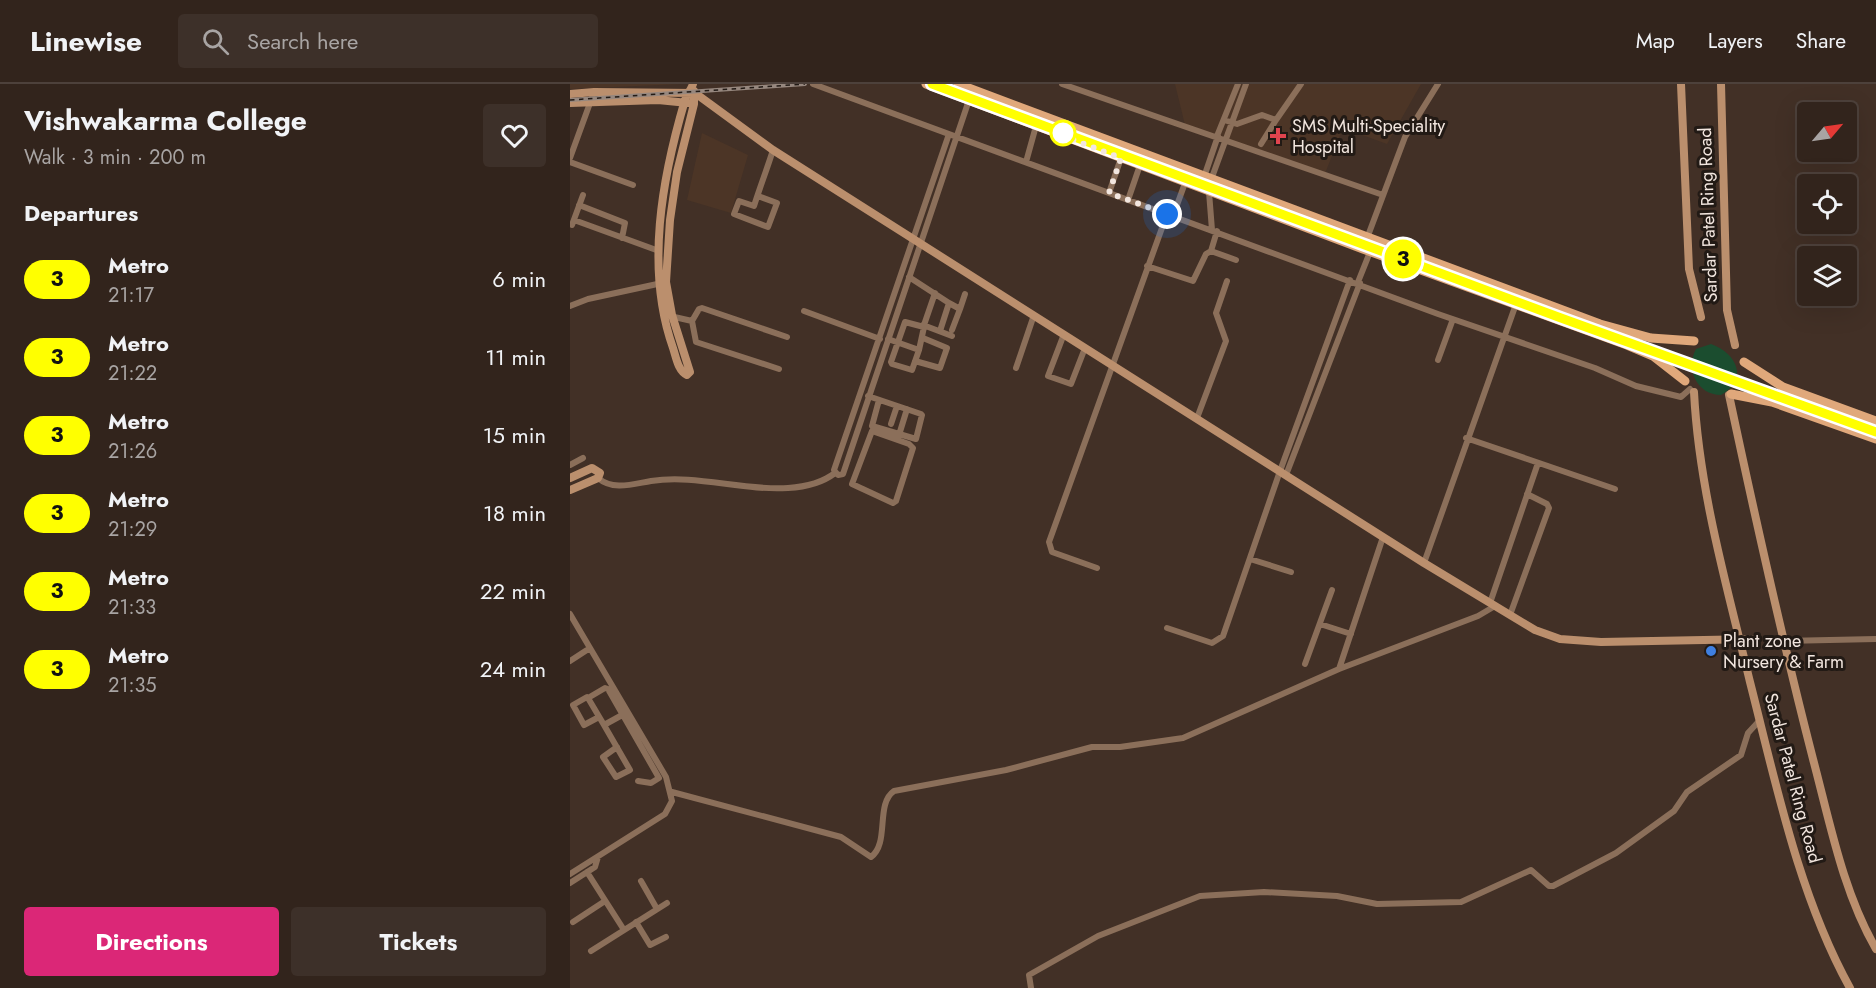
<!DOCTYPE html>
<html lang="en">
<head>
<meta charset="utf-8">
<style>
  body { margin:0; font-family:Jost,sans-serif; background:#3d3029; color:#f1f3f6; height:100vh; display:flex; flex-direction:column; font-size:22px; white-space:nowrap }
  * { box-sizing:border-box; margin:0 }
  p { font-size:20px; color:#a8a4a3 }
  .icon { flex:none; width:33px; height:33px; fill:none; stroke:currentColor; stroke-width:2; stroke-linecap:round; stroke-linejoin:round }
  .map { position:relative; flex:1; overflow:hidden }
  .sheet { display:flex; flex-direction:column; background:#32241c; width:570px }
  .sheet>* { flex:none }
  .badge { padding:0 12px; border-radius:20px; font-size:21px; line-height:39px }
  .needle { width:39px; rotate:61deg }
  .tools { position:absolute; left:1227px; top:18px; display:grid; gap:12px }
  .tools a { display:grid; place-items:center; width:60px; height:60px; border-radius:6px; background:#32241c; box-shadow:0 6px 24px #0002,0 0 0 2px #4d413b; font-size:30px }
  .you { position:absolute; width:30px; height:30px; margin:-15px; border:4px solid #fff; border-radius:50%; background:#1a73e8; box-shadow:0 0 0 9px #1a73e833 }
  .map>.badge { position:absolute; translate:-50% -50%; box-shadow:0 0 0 3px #fff }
  h2 { padding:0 24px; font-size:22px; line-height:54px }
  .round { display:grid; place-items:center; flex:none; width:63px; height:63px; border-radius:6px; background:#3d3029 }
  .overview { display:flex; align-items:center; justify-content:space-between; height:102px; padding:0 24px }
  h1 { font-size:28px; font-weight:700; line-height:45px }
  .button { display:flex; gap:12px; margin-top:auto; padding:12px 24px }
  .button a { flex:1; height:69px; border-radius:6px; background:#db2777; color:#fff; font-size:24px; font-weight:700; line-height:69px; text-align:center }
  .button a+a { background:#3d3029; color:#f1f3f6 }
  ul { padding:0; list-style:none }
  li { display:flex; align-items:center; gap:18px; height:78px; padding:0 24px }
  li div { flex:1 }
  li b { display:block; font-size:22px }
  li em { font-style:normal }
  li .badge { min-width:66px; font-weight:700; text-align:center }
  header { display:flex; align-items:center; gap:36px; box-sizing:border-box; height:84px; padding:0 30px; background:#32241c; border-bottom:2px solid #4d413b }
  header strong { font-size:28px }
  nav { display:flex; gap:33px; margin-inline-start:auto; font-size:21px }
  .search { width:420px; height:54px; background:#3d3029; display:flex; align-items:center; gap:15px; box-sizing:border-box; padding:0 21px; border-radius:6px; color:#a8a4a3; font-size:22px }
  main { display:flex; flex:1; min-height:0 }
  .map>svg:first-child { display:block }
</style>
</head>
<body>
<header>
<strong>Linewise</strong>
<div class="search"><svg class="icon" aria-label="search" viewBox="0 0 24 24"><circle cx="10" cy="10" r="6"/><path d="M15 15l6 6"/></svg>Search here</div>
<nav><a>Map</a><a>Layers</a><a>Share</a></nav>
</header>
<main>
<section class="sheet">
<div class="overview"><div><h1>Vishwakarma College</h1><p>Walk · 3 min · 200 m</p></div><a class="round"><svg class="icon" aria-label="heart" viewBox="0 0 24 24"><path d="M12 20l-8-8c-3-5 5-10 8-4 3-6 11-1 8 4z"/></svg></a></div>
<h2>Departures</h2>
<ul>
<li><span class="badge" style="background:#ff0;color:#111">3</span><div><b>Metro</b><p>21:17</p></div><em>6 min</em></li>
<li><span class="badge" style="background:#ff0;color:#111">3</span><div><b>Metro</b><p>21:22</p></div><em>11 min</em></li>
<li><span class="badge" style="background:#ff0;color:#111">3</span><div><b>Metro</b><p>21:26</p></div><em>15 min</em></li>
<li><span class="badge" style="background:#ff0;color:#111">3</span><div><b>Metro</b><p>21:29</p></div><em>18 min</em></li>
<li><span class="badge" style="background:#ff0;color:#111">3</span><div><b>Metro</b><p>21:33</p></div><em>22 min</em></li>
<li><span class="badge" style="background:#ff0;color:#111">3</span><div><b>Metro</b><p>21:35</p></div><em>24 min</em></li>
</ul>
<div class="button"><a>Directions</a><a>Tickets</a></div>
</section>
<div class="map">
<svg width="1306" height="904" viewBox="0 0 1306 904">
  <rect width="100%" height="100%" fill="#423026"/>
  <!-- built -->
  <path fill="#4c3526" d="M0,0H111L0,5Z
    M605,0H851L817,60L773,44L754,92L615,41Z
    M132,49L178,71L161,129L117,116Z"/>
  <!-- green -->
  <path fill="#1b4d2f" d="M1141,260C1167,269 1179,296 1151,311C1127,311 1115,285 1126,265Z"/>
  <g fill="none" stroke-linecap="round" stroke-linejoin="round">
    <!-- street -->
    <path stroke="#8b6f5a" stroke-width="6" d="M243,0L868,230L1025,284L1066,302L1111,313L1120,305
      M492,0L813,111
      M654,36L667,40L692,31L706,36L691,60
      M706,36L731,0
      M379,50L264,386L268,391L273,390L399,16
      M647,52L668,0
      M0,74L24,8
      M0,78L63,101
      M456,78L466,42
      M634,93L648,52
      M641,96L676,0
      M639,108L642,146
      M539,109L551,74
      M188,112L207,119L198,143L164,130L169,117L184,122C190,103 197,85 203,66
      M558,116L570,81
      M9,121L55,139L52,154
      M603,132L615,99
      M4,136L89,167
      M2,141L13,111
      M793,165L835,53L868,0
      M641,167L666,176
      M577,182L623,197L636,170L641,167L647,147
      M339,193L379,219L370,247
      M788,198L800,168
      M379,219L390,225L395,210
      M0,222L18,215L92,199
      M234,227L310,255
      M100,232L122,237L126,258L209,285
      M122,237L129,225L132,224L217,253
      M353,241L382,252
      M354,241L365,209
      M382,246L390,225
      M494,250L478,292L501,300L515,264
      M318,255L349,266L354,243L335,238L321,278L322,280L342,286L349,266
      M868,276L883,235
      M345,277L370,284L377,264L353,254
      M446,284L464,231
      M298,312L351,330L352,331L346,355L302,342L309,316
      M627,334L656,257L646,229L657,197
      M321,340L327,322
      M302,347L339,360L343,364L326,417L323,419L282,400Z
      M329,351L337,325
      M896,354L1045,405
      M0,381L13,374
      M716,391L790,199
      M28,394C43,407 63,400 81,397C126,390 172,407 218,404C235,403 252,399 265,389
      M680,475L721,488
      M854,479L946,220
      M527,484L482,468L479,458L597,130
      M920,519L968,379
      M0,530L20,564L0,577
      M940,531L979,424L977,420L957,410
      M750,540L781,550
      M597,544L642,559L653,552L710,387L780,196
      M1213,557L1306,555
      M735,580L762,506
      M769,585L813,453
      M18,614L35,604L38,605L89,694L81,699L68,697
      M29,633L14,641L3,621L17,613L18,614L34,641L54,630
      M34,641L60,686L46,693L33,673L47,663
      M102,708L271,753L301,773C320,759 305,720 324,707L436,686L522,663H550L613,654L769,585L908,532L925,522
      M17,788L54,846
      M0,790L95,730L102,717L96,693L20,564
      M71,797L87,825
      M0,799L25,783L28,773
      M3,838L35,817
      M66,838L80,861L96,853
      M21,867L97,819
      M461,904L459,891L528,852L630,812L694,808L767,812L807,820L891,818L961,786L979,802H983L1046,769L1104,727L1117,708L1171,671L1178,649L1190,636"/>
    <!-- secondary -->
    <path stroke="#bb8f6d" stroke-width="8" d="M123,0C121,6 117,10 115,16C92,94 75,185 103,264C106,273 108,287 117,291L120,288L102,231L96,198L100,136L107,88L124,20V7
      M1111,0L1119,185L1131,233
      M1151,0L1157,226L1165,261
      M0,10L24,8L125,9L203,66L854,479L965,546L990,555L1031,558L1185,555
      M0,19L88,16L118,19
      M1124,308C1129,406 1157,503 1180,598C1206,700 1229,812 1280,904
      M1159,311C1185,433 1212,555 1243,675C1260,739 1273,808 1306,865
      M0,394L22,384L30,389L28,394L0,406"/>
    <!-- primary -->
    <path stroke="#e0a87b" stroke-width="9" d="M356,0L793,165L1057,261L1083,272L1115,297
      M388,0L1030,240L1081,254L1124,257
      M1174,278L1213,303L1306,337
      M1161,310L1202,318L1306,355"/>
    <defs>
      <path id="rail" d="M362,0L1306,348
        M0,16L235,0"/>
    </defs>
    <!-- rail casing -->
    <use href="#rail" stroke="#96877e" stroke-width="4"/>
    <!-- rail -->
    <use href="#rail" stroke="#221a15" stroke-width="1.5" stroke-dasharray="4.5" stroke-linecap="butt"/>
  </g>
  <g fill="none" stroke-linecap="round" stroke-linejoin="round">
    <defs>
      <path id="line" d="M362,0L991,234L1306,348"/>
    </defs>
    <!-- line casing -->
    <use href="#line" stroke="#fff" stroke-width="14"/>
    <!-- line -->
    <use href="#line" stroke="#ff0" stroke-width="9"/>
    <!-- walk -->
    <path stroke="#f2e6df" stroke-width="6" stroke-dasharray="0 10.8" d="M493,49L488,50L551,74L539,109L597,130"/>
  </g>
  <!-- markers -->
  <circle fill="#fff" stroke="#ff0" stroke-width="3" cx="493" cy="49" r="12"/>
  <path fill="#e0444e" stroke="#221a15" stroke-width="2" d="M705 43h6v6h6v6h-6v6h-6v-6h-6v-6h6z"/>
  <circle fill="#3f7fe0" stroke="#221a15" stroke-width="2" cx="1141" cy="567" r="6"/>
  <g text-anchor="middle" stroke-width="6" stroke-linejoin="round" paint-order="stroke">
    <!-- poi labels -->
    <g font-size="18" fill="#f2e6df" stroke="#221a15" text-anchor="start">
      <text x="722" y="48">SMS Multi-Speciality<tspan x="722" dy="21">Hospital</tspan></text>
      <text x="1153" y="563">Plant zone<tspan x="1153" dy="21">Nursery &amp; Farm</tspan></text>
    </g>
    <!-- street labels -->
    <g font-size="18" fill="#f2e6df" stroke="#221a15">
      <text transform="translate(1138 131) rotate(-92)" y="6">Sardar Patel Ring Road</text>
      <text transform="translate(1223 694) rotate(75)" y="6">Sardar Patel Ring Road</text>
    </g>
  </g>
</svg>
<div class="tools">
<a><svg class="needle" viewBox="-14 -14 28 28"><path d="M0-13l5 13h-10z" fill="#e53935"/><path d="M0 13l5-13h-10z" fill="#a8a4a3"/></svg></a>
<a><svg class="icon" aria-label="locate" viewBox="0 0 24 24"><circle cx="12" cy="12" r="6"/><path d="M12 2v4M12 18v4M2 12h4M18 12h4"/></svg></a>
<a><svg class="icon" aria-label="layers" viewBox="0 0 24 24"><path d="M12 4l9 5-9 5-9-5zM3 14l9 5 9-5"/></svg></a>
</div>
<div class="you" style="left:597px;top:130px"></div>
<b class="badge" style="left:833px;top:175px;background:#ff0;color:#111">3</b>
</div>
</main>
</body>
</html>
